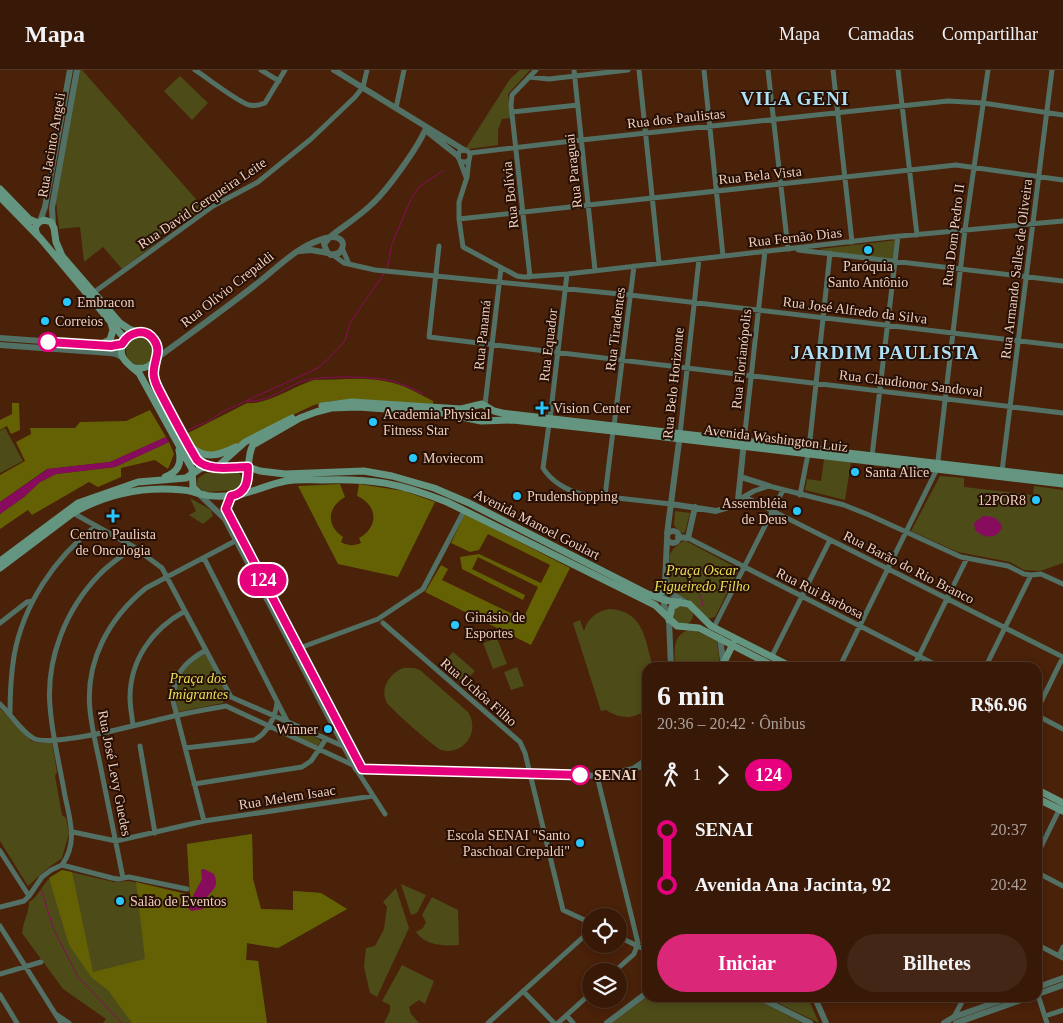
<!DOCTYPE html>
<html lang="pt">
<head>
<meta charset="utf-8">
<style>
  body { margin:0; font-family:Georgia,serif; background:#432615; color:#f1f3f6; height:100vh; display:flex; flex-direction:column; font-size:19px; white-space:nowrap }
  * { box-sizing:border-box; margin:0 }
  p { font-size:16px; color:#aba09b }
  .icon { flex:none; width:28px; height:28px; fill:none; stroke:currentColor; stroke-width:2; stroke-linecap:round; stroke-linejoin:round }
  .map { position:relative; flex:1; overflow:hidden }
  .panel { position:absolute; left:642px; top:592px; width:400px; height:340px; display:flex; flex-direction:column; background:#381907; border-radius:15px; box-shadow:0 2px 8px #0003,0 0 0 1px #523828 }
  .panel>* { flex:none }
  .badge { padding:0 10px; border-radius:16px; font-size:18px; line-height:32px }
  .controls { position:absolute; left:582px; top:838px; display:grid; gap:10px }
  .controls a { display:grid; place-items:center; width:45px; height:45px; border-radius:50%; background:#381907; box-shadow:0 2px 8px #0003,0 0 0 1px #523828; font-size:25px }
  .map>.badge { position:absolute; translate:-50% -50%; box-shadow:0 0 0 2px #fff }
  .legs { display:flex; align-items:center; gap:8px; height:55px; padding:0 15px; font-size:16px }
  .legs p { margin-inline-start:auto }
  .head { display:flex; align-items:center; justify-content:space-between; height:85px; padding:0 15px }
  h1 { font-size:28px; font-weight:700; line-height:38px }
  .cta { display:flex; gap:10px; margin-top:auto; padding:10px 15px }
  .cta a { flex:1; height:58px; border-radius:30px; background:#db2777; color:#fff; font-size:20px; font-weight:700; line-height:58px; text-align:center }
  .cta a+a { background:#432615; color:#f1f3f6 }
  ul { padding:0 15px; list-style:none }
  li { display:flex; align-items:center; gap:18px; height:55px; font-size:19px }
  li i { display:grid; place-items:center; width:8px; height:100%; margin:0 6px; background:currentColor }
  li i::after { content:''; width:12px; height:12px; margin:-6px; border:4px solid; border-radius:50%; background:#381907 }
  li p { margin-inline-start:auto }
  li:first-child i { background:linear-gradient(#0000 50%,currentColor 0) }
  li:last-child i { background:linear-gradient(currentColor 50%,#0000 0) }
  header { display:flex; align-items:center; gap:30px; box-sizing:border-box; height:70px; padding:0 25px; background:#381907; border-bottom:1px solid #523828 }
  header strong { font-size:24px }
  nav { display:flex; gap:28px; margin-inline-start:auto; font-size:18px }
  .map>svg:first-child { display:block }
</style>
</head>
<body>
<header>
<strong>Mapa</strong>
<nav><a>Mapa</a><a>Camadas</a><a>Compartilhar</a></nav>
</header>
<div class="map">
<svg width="1063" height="953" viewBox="0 0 1063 953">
  <rect width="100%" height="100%" fill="#4a2109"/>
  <!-- green -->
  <path fill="#4d4b18" d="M79,0H82L203,137L122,199L103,177L84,192L80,157L59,159L56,131Z
    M520,0H530L508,24L511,48L502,49L498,60V75L469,79L466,78L510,9Z
    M180,6L208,33L192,50L164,21Z
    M897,170L894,190L822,181L820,179Z
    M126 281a14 14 0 1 1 28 0a14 14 0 1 1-28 0Z
    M5,358L23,391L0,403V361Z
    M824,389L851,392L845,430L805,420L807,409L821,411Z
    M235,401C241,404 243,407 243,413L237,420L204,422L197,415L198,408L206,403Z
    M940,406L964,408V417L1033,425L1034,416L1063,420V493L1040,501L1024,500L1010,492L958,482L911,461Z
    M190,428L211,440L213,446L203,454L189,445L196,441Z
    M675,441L690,443L685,462L683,463L679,462L674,455Z
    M683,471H686L739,499L715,547L707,549L690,531L676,524L670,518L668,508L670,484L674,478Z
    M673 545a10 10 0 1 1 20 0a10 10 0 1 1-20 0Z
    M609,539C644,540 645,570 653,597L648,598L647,639C633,650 620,649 606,640L601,641L573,553L580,550L584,561C587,549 597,541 609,539Z
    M689,560L696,561L717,571L720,597L675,598C675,583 671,565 689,560Z
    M497,568L507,594L493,599L483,573Z
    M453,582L475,601L463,613L442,594Z
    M204,584L206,585L226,623L223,633L178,642C176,635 174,616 176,609C180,599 195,589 204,584Z
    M517,597L524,616L511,620L504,602Z
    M403,598H414L420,600L468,642C481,662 463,686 441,680C433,676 392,640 387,633C379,619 390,603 403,598Z
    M0,638L31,671L40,673H52L57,702L55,706L62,745L66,748L69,763L62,788L48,798L28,816L0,771Z
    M281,652L319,669L321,672L317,676L278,658V655Z
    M252,764L253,809L261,839L293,840V821L321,823L347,839L278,878L247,873L246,890L258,891L267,953H103L106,949L63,919L22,863C23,852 29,843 29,832C38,827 41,817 48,810C52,806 58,803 62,800L114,812L129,811L190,825L187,774Z
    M401,814L426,825L417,843L411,845Z
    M396,818L409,858L377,927L370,923L364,897L366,878L375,876L384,859L387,837L383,832Z
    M432,827L458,840L459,875C444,876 425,876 416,862L423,858L426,852L422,845Z
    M402,895L434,911L425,934L419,930L409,937L411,944L419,953H384L390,941V935L382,931Z
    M647,927L754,928L802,953H612Z
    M776,928H808L819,953L780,934Z"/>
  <!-- forest -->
  <path fill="#646105" d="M314,310C338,310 366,306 389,312C405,315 419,324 433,331V334L352,330L332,331L314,335L299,342L220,383H210L196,378L188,363L247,333C267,335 294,316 314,310Z
    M12,333H19L20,360L11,364L7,356L0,360V350L12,344Z
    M150,340L166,367L110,392L47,399L0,432V405L25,391L16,372L31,364L30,358H75L80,352L126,351Z
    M169,372L174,384L168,399L155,390L121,398V407L98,417L89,412L32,445L28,440L0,459V444L24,427L40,412L56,404L115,397Z
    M340,414L345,427C327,437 326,456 343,467L341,472C348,476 354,476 361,473L359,468C379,457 378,435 357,426L359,414L404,421L435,432L398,507L338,494L298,416Z
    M465,444L570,498L531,575L425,522L441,495L448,499L442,510L523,549L538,517L478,487L472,499L525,525L523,530L462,499L460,487L479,484L541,513L550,495L488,464L479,480L470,482L451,473Z
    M252,764L253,809L261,839L293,840V821L321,823L347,839L278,878L247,873L246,890L258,891L267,953H132L108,920L92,908L69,875L49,808L62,800L72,802L93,902L145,889L136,812L190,825L187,774Z"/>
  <!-- water -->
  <path fill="#880c5e" d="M166,367L169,372L115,397L56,404L40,412L24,427L0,444V432L48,399L110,392Z
    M983,446C992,446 1000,448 1002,458C996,470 983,468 975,460L974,453Z
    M204,799L214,804C219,817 214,818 207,827C205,830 204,836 203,839L191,841L187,837L202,809L201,800Z"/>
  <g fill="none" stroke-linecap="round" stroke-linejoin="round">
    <!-- stream -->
    <path stroke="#880c5e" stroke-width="1" d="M387,199L392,174L411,129L419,117L444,100
      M247,331C266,333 283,319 300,312C317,305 374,306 392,311C403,314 413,319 423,324
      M188,360L211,350L220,343L318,298L327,290L345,271L350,253L385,202
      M674,496C688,502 701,521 703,536
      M41,819L54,860L78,907L122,953"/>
    <!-- minor -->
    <path stroke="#527064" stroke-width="5" d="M195,0C209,9 235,30 249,35C254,36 260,35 265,33L285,0
      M261,0L279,11
      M574,0L595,200
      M639,0L659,193
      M704,0L723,186
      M768,0L788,179H789
      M833,0L852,172
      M898,0L917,165
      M529,7L549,9L628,0
      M396,38L404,0
      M512,42L578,35
      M458 86a6 6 0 1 1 12 0a6 6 0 1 1-12 0Z
      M470,83L581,70L948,31L983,33L1063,45
      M469,90L467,107L459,132V149L463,177L517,206L523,207L567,204L890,167L1063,151
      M460,91L466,107
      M459,149L956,95L1063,110
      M439,176L429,267L1063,343
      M342,178L349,194
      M798,180L1063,211
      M333,185L344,193L375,200L630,225L1063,276
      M530,207L511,35L512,25L536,0
      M93,223L213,136L258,112L311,69L355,27L363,17L367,0
      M485,335L501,198
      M550,349L567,204
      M549,354L543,398C551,411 566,420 581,424L671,434
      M614,356L634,196
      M680,364L699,189
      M744,371L765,181
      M809,379L830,183
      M872,386L898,166
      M1002,401L1052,0
      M800,425L808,384
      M605,426L613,361
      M745,427L1063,587
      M738,430L754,421L769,416L844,435L869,445L961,487L1008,496L1024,504L1031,505L1041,504L1063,514
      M73,443L134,477L162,498L231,627
      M688,468L942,598
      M204,488L287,651
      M0,553L27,532L33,531
      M383,553L520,672L525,683L563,840L591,853
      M714,557L783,420
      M297,579L378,549L423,519L464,441
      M772,586L830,470
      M756,598L760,589
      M839,598L937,399L965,160L988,0
      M913,598L967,488
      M985,598L1031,505
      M231,627L345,677
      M0,634C10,643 23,664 35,669C57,677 147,652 174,646C191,642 209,639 226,636
      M226,636L353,695
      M1038,638L1063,587
      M10,643C10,624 11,605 14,586C23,535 55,487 96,456
      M1038,646L1063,659
      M133,655C132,646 130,637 130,628C130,590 152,559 185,541
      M140,676L155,763
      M185,678L254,670C267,664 276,646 277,632
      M356,699L385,744
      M597,706L638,873L634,884L615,901
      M194,714L302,697L311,691L326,669
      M204,751L173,631C174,604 183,593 206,580
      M73,762L116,771L204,751L373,726
      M0,781L29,826
      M1038,783L1060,738
      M62,795C78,773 70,750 65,726C60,696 52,666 50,636C46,589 66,539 99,505C109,494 122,486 134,477
      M62,795L112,808L118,809L129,807L187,819
      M1038,803L1063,816
      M123,808C116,773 109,738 102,704C98,683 92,661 90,640C85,591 109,548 146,518L239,469
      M0,837L24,831L29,826L42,807L51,800L62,795
      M0,856L61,953
      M619,867L648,881
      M1038,875L1063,888
      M1059,886L1063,877
      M0,904L41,892
      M523,921L554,953
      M0,925L17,953
      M1038,925L1047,953
      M57,945L69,953
      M567,946L573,953
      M1045,946L1063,940
      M954,947L964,928
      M488,953L591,860
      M558,953L591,923"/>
    <!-- tertiary -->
    <path stroke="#527064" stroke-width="6" d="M334,0L464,80
      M429,63L458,86
      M40,151L45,137L70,0
      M53,154L52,138L77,0
      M331,166C345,155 360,146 373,133C388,119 419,76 426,58
      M300,181L311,180L328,183
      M0,268L111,276L122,274
      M0,275L110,283L116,284L123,288
      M157,288C191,263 226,238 259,212C282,194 297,176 326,168C338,165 349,171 339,183L331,185L327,182L324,174L329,168
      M741,407L769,416
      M199,424L225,449L356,699L603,706L633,699L648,689
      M231,426L227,435L228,442L362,699
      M671,434L716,441L726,438L738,430L744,372
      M667 467a6 6 0 1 1 12 0a6 6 0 1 1-12 0Z
      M667,464L680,364
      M678,467L688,468L695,437
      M667,470L664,535L669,550L671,598
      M667,512L672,524L685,532
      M720,568L724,598
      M636,698L643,696L646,698L648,700
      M1038,917L1063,908
      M1038,924L1063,915
      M760,928L810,953
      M815,928L826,953
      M607,953L648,922
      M944,953L954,947L1008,928
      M956,953L1027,928"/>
    <!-- secondary -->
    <path stroke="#649581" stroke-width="7" d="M0,119L29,149L38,153
      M0,127L41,169L125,269
      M37,164C33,157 37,152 44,150L51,152L54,158L56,172L62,186L120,253L129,259L138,262
      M99,275L110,270L113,260L111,253
      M132,297C142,300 149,298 155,290
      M322,336L352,332L461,339L482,334L494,341L502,343L1063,408
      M191,377C206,390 220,385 236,377
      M217,397L245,372L292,348
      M165,407C178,402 182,394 179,380
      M198,422L193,417L192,399L139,303C129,295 115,286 124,272C126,267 131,264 136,263C141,262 147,263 151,266C164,276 153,290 154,303C154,308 156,313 158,318L197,390L202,395L209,396
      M238,425C254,413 244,391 253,375L300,348L316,342L331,338L358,337L443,343L481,351L513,350L613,361L1063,414
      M0,491L78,433L138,412L186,408L201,398L211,397H248L260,401L285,404L364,401L392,406L434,418L469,433L648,524L664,530L689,534L711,556L794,598
      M0,498L73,443C106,424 144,416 183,420C190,420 197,424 205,425C212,427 223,426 231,426C251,424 268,414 286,411C297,409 309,410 321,410C372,408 399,413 447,432L655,535L677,556L699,558L777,598
      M652,525C661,525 662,522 664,514
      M669,550L672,537L680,532
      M723,594L733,574
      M1038,720L1063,733
      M1038,729L1063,741"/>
  </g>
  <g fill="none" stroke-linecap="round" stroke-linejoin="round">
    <defs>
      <path id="line-1" d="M48,272L111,276L122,274C129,262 145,257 154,270C163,282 151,294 154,307C155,314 160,322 163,328C174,349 185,370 197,390C209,402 232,397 248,397C248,411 247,423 231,426L226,439L362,699L580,705"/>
    </defs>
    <!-- line-1 casing -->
    <use href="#line-1" stroke="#fff" stroke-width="11"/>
    <!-- line-1 -->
    <use href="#line-1" stroke="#e6007e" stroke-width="8"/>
  </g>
  <!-- markers -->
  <g fill="#28c8ff" stroke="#260f04" stroke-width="2">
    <circle cx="868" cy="180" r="5"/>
    <circle cx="67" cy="232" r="5"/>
    <circle cx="45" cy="251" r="5"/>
    <path d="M539.5 330.5h5v5h5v5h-5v5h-5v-5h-5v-5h5z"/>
    <circle cx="373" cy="352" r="5"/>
    <circle cx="413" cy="388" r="5"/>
    <circle cx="855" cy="402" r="5"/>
    <circle cx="517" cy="426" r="5"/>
    <circle cx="1036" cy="430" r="5"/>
    <circle cx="797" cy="441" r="5"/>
    <path d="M110.5 438.5h5v5h5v5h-5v5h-5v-5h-5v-5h5z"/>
    <circle cx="455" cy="555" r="5"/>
    <circle cx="328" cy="659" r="5"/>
    <circle cx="580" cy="773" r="5"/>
    <circle cx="120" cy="831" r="5"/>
  </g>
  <g fill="#fff" stroke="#e6007e" stroke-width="2.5">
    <circle cx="48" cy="272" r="9"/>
    <circle cx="580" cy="705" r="9"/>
  </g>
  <g text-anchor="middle" stroke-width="4" stroke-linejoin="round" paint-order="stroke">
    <!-- street labels -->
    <g font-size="14" fill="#f1d0bf" stroke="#260f04">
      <text transform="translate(676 48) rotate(-6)" y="5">Rua dos Paulistas</text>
      <text transform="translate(51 75) rotate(-80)" y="5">Rua Jacinto Angeli</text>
      <text transform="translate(573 101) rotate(-96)" y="5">Rua Paraguai</text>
      <text transform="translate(760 105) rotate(-6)" y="5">Rua Bela Vista</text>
      <text transform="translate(510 125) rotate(-96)" y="5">Rua Bolívia</text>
      <text transform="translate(202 133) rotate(-34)" y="5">Rua David Cerqueira Leite</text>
      <text transform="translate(953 165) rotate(-83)" y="5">Rua Dom Pedro II</text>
      <text transform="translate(795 167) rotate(-6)" y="5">Rua Fernão Dias</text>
      <text transform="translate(1016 199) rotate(-83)" y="5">Rua Armando Salles de Oliveira</text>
      <text transform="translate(227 219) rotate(-38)" y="5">Rua Olívio Crepaldi</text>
      <text transform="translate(855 240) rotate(7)" y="5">Rua José Alfredo da Silva</text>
      <text transform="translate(615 259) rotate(-83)" y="5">Rua Tiradentes</text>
      <text transform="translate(482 265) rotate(-84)" y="5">Rua Panamá</text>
      <text transform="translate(548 275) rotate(-83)" y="5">Rua Equador</text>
      <text transform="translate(741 289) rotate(-84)" y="5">Rua Florianópolis</text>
      <text transform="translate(673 313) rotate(-84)" y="5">Rua Belo Horizonte</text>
      <text transform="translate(911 313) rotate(7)" y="5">Rua Claudionor Sandoval</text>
      <text transform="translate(776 368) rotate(7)" y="5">Avenida Washington Luiz</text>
      <text transform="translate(537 454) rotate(27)" y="5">Avenida Manoel Goulart</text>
      <text transform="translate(909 497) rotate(27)" y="5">Rua Barão do Rio Branco</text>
      <text transform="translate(820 523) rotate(27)" y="5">Rua Rui Barbosa</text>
      <text transform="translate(479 622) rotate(41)" y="5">Rua Uchôa Filho</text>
      <text transform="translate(115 703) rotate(79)" y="5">Rua José Levy Guedes</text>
      <text transform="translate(287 727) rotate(-9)" y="5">Rua Melem Isaac</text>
    </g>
    <!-- poi labels -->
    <g font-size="14" fill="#f1d0bf" stroke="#260f04" text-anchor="start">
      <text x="868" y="201" text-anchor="middle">Paróquia<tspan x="868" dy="16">Santo Antônio</tspan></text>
      <text x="77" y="237">Embracon</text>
      <text x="55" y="256">Correios</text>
      <text x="553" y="343">Vision Center</text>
      <text x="383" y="349">Academia Physical<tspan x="383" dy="16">Fitness Star</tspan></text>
      <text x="423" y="393">Moviecom</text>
      <text x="865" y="407">Santa Alice</text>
      <text x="527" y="431">Prudenshopping</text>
      <text x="1026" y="435" text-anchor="end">12POR8</text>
      <text x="787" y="438" text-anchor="end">Assembléia<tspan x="787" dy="16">de Deus</tspan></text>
      <text x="113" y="469" text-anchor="middle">Centro Paulista<tspan x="113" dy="16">de Oncologia</tspan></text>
      <text x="465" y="552">Ginásio de<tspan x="465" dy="16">Esportes</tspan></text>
      <text x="318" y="664" text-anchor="end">Winner</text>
      <text x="570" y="770" text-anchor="end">Escola SENAI "Santo<tspan x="570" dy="16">Paschoal Crepaldi"</tspan></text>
      <text x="130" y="836">Salão de Eventos</text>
    </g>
    <!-- park labels -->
    <g font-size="14" font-style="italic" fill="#e5e153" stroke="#260f04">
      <text x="702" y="505">Praça Oscar<tspan x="702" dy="16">Figueiredo Filho</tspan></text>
      <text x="198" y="613">Praça dos<tspan x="198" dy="16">Imigrantes</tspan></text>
    </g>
    <!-- stop labels -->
    <g font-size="14" font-weight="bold" fill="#f1d0bf" stroke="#260f04" text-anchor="start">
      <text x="594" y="710">SENAI</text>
    </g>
    <!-- district labels -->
    <g font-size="19" font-weight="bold" letter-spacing="1" fill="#addff5" stroke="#260f04">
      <text x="795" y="35">VILA GENI</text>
      <text x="885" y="289">JARDIM PAULISTA</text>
    </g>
  </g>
</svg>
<div class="controls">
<a><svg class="icon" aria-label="locate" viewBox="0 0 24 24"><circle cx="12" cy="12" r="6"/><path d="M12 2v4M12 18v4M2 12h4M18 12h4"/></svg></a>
<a><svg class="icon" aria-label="layers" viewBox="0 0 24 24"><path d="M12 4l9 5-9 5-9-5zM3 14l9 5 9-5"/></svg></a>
</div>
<b class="badge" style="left:263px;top:510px;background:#e6007e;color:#fff">124</b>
<section class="panel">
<div class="head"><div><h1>6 min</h1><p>20:36 – 20:42 · Ônibus</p></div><b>R$6.96</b></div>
<div class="legs"><svg class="icon" aria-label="walk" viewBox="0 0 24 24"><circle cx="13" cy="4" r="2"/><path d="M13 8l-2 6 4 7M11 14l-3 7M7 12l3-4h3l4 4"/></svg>1<svg class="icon" aria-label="forward" viewBox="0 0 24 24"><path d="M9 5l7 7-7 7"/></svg><b class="badge" style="background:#e6007e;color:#fff">124</b></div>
<ul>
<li><i style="color:#e6007e"></i><b>SENAI</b><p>20:37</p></li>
<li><i style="color:#e6007e"></i><b>Avenida Ana Jacinta, 92</b><p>20:42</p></li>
</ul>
<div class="cta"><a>Iniciar</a><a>Bilhetes</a></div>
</section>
</div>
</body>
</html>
